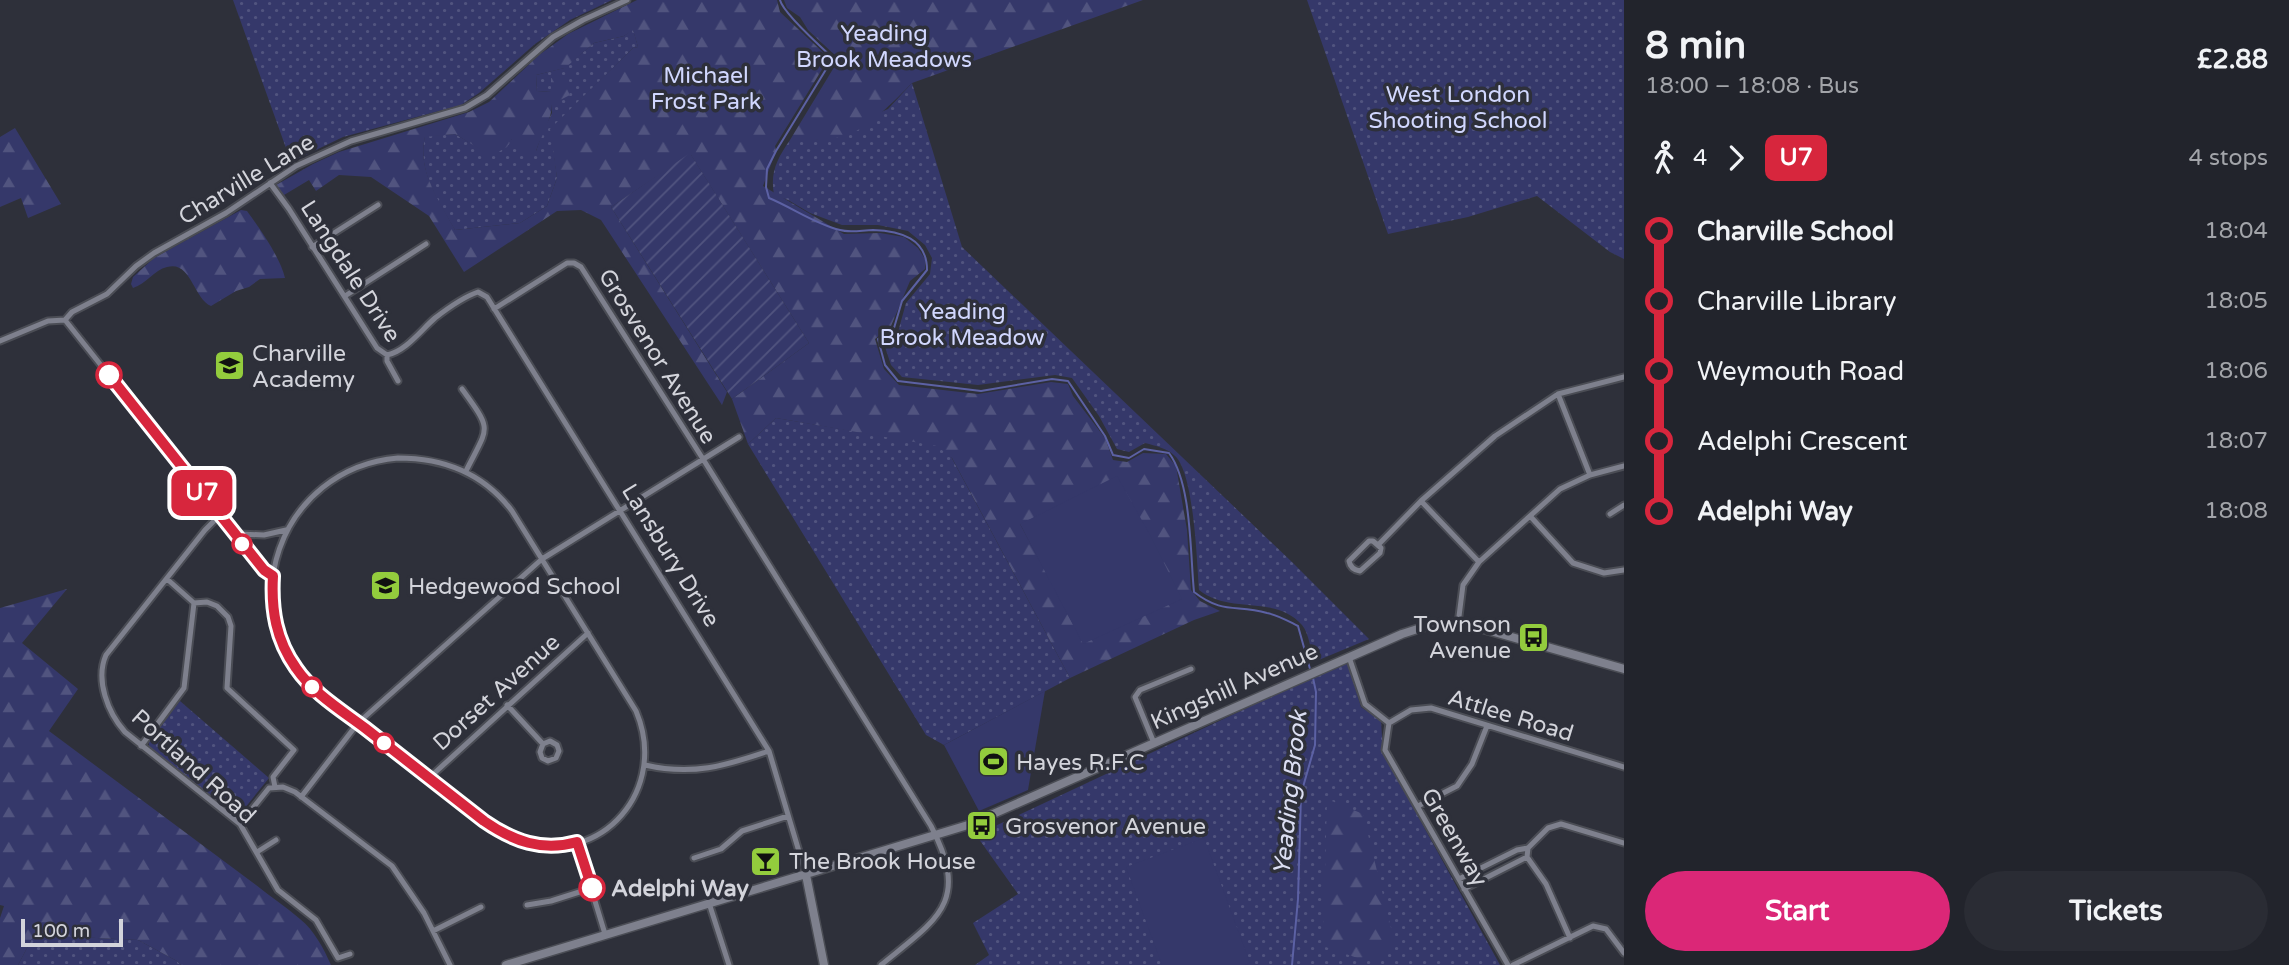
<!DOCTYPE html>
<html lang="en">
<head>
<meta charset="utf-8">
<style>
  body { margin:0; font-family:"Varela Round",sans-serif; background:#2a2c34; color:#f1f3f6; height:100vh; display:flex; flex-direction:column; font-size:26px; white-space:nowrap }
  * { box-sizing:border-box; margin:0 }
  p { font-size:23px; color:#a2a4a9 }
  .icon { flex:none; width:38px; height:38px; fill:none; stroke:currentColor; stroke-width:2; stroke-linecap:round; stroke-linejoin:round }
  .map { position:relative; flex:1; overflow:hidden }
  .side { display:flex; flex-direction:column; background:#22242c; width:665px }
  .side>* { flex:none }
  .badge { padding:0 14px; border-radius:10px; font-size:24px; line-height:46px }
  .scale { position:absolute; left:21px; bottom:18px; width:102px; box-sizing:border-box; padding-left:7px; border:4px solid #d3d4db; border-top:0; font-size:19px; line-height:24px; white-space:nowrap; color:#d3d4db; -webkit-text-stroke:5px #2e303a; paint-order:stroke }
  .map>.badge { position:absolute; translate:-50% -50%; box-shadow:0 0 0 4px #fff }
  .legs { display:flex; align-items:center; gap:10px; height:77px; padding:0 21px; font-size:23px }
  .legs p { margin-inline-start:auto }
  .overview { display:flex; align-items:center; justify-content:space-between; height:119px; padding:0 21px }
  h1 { font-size:38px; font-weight:800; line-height:52px }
  .button { display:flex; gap:14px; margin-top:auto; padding:14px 21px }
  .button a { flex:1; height:80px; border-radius:42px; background:#db2777; color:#fff; font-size:28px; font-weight:800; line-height:80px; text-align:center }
  .button a+a { background:#2a2c34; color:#f1f3f6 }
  ul { padding:0 21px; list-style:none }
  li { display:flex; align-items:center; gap:24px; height:70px; font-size:26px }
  li i { display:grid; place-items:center; width:10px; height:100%; margin:0 9px; background:currentColor }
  li i::after { content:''; width:18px; height:18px; margin:-9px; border:5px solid; border-radius:50%; background:#22242c }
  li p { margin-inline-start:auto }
  li:first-child i { background:linear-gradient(#0000 50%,currentColor 0) }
  li:last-child i { background:linear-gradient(currentColor 50%,#0000 0) }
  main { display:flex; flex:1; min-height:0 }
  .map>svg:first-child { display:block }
</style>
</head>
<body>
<main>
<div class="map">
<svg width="1624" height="965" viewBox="0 0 1624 965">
  <defs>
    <pattern id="grass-dots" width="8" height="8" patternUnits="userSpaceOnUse" patternTransform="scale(1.75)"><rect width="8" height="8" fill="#35386a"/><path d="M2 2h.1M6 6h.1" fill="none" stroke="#51547f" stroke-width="1.8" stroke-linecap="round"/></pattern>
    <pattern id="forest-firs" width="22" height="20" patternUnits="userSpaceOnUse" patternTransform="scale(1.75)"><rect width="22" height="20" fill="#35386a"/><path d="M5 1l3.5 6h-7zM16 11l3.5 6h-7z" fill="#51547f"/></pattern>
    <pattern id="garden-furrows" width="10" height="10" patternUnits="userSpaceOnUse" patternTransform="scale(1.75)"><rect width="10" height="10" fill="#35386a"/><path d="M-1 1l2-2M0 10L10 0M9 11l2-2" fill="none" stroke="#51547f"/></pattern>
  </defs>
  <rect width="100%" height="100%" fill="#2e303a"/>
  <!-- grass -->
  <path fill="url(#grass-dots)" d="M233,0H612L570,20L535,44L479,93L461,105L343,137L291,162Z
    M1307,0H1624V259L1610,252L1537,196L1468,217L1388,234Z
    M633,29L638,47L633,48L551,129L557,178L547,206L520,223L455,230C438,200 417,171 425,136L455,134L491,155L512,139H516L536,151L543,131L552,113L551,91L537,92L536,75L564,68L594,43L624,36Z
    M912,83L962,247L1292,562L1369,639L1314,662C1311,652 1309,633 1302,625C1275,594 1230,615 1199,590C1197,562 1194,473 1175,456C1167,448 1156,446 1145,443L1129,452L1117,449L1099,416L1072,378L1055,375L978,385L902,377L891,365L883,341L898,332L906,303L930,274L932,258L925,245L908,231L878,225H842L810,213L788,200L774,195C770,172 777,159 790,140H816L888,109Z
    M776,418L937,445L948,451L1070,678L944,745L926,735L748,444Z
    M1347,661L1361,707L1381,721L1383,753L1500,965H975L989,955L973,923L1018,894L976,835Z
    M180,701L269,778L240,814H233L149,749V742Z
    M34,935L138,940L177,961L181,965H18Z"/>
  <!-- forest -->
  <path fill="url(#forest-firs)" fill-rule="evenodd" d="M637,0H777L780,12L829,58L775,146L776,151L763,186L844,234L880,233L904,237L918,248L925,259V269L910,281L891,326L875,339L884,369L899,385L978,394L1051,382L1068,384L1073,396L1105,438L1113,460L1127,462L1143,453L1166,454L1176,466L1187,530L1191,590L1200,601L1220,611L1194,620L1070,678L952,458L937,446L776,418L748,444L732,399L809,343L691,155L687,156L611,207L727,392L722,405L601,220L581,210L557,211L464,272L429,216L371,177L339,175L316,191L309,180L284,195L276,185L313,164L339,152L469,112L489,102L539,55L568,34ZM633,30L638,47L633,48L550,129L557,178L547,206L520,223L455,230C439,200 417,171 425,137L455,134L491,156L507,147L512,139L516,140L528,156L536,151C541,136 552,119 552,104L570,95L562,78H551V91L537,92L536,75L565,68L594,43L624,36ZM1020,524L1181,599L1051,581Z
    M784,0H1143L912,83C897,98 866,131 844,136C827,141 808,140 790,140L839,59L808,30L800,17L787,8Z
    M15,128L61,204L28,218L21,198L0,207V137Z
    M241,210L247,211C260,229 280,257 285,278L260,279L249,287L236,291L211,306C193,298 191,260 167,267C154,270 146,284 133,288L131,284L133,277L154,258Z
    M67,589L22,643L78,689L49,731L256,885C271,897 286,907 300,919C314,930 324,949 331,965H181L177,961L138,940L34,935L18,965H0V918L4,906L0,905V608Z
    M1327,799L1363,814L1394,940L1382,956L1366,961L1323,946Z"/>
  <!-- garden -->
  <path fill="url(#garden-furrows)" d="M690,153L809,343L732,399L611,207Z"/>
  <!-- pitch -->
  <path fill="#35386a" d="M1117,476L1149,533L1182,599L1083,644L1020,524Z
    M1045,691L1028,790L979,811L944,745Z
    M1204,838L1250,963L1245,965H1162L1126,867Z"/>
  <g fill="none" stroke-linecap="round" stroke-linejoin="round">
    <!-- stream -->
    <path stroke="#5c61a4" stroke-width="2" d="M780,0C783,13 821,47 833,58L776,151L767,169L766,187L769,198C793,208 815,224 840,230C850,233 863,230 873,230C900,231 927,238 927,270L902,301L894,328L878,339L885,365L898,381L981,391L1052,379L1068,381L1105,436L1113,455L1129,458L1144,449L1169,453C1192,484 1190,553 1194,592C1224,615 1236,604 1267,613C1278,615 1288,621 1298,626L1310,669
      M1292,965L1298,899L1301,794L1315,745L1316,692L1313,678"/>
    <defs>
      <path id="street" d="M270,183L289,209L377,348L387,355V361L398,381
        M312,247L378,205
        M345,296L426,244
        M494,309L567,263H574L581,267L703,459L931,826C971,903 937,919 881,965
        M65,320L264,570L273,576
        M0,341L48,321L65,320L72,312L107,294L136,266L154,253L226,213L296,166L351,141L465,108L487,95L553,37L583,20L627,0
        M387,355C406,351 421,330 435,318C448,308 463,297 478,292L487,297L769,751L806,875
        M462,389C493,432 489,425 466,471
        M1558,394L1590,475
        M398,458C444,458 484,474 512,511L636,711C669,789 603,867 521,842C508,838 496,829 484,821L319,692C227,613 279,468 398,458Z
        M1421,501L1479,562
        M1610,514L1624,505
        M220,515L205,530L106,655C95,680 108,713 125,732L240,824L278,890L316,920L338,958L350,954
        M1530,516L1573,563L1604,573L1624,570
        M236,536L239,534L264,535L286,530
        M1369,541H1373L1381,548L1380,553L1360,571C1354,570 1350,567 1349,561Z
        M1378,545L1421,501L1495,436L1558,394L1624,377
        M167,579L194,603L207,602L217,606L228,617L231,626L227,688L294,750L273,777L275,787
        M1458,624L1463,585L1479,562L1560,489L1590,475L1624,466
        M1349,657L1365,704L1389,723
        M507,705L543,744L550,741L557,745L559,751L556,758L548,761L542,758L540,752L543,744
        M1389,723L1385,750L1508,965
        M1389,723L1411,710L1431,708L1624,767
        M1154,743L1135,697L1140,690L1191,669
        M141,746L184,688L194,603
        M645,765C692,776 725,766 769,751
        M429,778L588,633
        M301,797L358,723L542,559L739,437
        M1418,806L1457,786L1472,764L1487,726
        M240,824L269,788L283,787L295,792L392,866L424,913L450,965
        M577,842L605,934
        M257,852L276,840
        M1527,857L1546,884L1570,938
        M694,858L721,849L742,831L788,816
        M1459,879L1517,850L1528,848
        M1464,889L1527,857L1528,848L1548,828L1561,824L1624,843
        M709,903L729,965
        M527,905L551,901L592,888
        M433,931L481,907
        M1513,965L1593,926L1606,929L1624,953"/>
      <path id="secondary" d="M806,875L824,965
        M506,965L968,825L1402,634L1433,624H1458L1480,628L1624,669"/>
    </defs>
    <!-- street casing -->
    <use href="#street" stroke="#4b4d55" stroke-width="9"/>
    <!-- secondary casing -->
    <use href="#secondary" stroke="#4b4d55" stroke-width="11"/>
    <!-- street -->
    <use href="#street" stroke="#7e808d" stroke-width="5"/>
    <!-- secondary -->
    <use href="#secondary" stroke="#7e808d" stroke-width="8"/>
  </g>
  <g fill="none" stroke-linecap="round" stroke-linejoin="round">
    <defs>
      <path id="line-1" d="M109,375L264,570L273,576C271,610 276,640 296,668C313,693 341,710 365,728C405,759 444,790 484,821C513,841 542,852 577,842L592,888"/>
    </defs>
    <!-- line-1 casing -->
    <use href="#line-1" stroke="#fff" stroke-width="16"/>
    <!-- line-1 -->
    <use href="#line-1" stroke="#d7263d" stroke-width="10"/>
  </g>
  <!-- icons -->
  <defs>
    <symbol id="school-square" viewBox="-11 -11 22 22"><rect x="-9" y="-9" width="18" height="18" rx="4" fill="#93cc3d" stroke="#2e303a"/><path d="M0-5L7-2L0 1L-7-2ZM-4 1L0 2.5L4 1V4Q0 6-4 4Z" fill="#111"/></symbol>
    <symbol id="bus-square" viewBox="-11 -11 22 22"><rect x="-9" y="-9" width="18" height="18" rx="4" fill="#93cc3d" stroke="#2e303a"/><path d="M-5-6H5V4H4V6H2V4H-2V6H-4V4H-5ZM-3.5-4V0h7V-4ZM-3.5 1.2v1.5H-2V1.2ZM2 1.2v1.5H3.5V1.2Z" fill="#111"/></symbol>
    <symbol id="stadium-square" viewBox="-11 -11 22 22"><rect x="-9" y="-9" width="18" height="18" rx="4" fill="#93cc3d" stroke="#2e303a"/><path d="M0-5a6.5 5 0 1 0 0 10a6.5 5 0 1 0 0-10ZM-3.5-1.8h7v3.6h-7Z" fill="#111"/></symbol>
    <symbol id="bar-square" viewBox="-11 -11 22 22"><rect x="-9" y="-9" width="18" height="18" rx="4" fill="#93cc3d" stroke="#2e303a"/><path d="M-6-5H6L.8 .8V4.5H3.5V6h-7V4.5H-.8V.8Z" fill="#111"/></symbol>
  </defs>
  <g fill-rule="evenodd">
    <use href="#school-square" x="212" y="348" width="35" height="35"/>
    <use href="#school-square" x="368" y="568" width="35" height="35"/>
    <use href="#bus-square" x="1516" y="620" width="35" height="35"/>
    <use href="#stadium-square" x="976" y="744" width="35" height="35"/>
    <use href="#bus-square" x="964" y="808" width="35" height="35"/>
    <use href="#bar-square" x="748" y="844" width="35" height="35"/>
  </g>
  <!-- markers -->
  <g fill="#fff" stroke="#d7263d" stroke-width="3.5">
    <circle cx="109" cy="375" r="12"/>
    <circle cx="242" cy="544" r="9"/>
    <circle cx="312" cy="687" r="9"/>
    <circle cx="384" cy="743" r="9"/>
    <circle cx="592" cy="888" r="12"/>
  </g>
  <g text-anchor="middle" stroke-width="7" stroke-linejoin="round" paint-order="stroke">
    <!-- park labels -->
    <g font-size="23" fill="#d1d7fe" stroke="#2e303a">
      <text x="884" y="41">Yeading<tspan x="884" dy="26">Brook Meadows</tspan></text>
      <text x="706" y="83">Michael<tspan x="706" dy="26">Frost Park</tspan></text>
      <text x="1458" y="102">West London<tspan x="1458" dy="26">Shooting School</tspan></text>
      <text x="962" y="319">Yeading<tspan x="962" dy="26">Brook Meadow</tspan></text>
    </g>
    <!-- street labels -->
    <g font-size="23" fill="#d3d4db" stroke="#2e303a">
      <text transform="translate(246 179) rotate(-31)" y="8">Charville Lane</text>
      <text transform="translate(351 271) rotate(57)" y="8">Langdale Drive</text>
      <text transform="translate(658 356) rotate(58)" y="8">Grosvenor Avenue</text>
      <text transform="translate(671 555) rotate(58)" y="8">Lansbury Drive</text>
      <text transform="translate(1234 686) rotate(-24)" y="8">Kingshill Avenue</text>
      <text transform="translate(496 692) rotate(-42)" y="8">Dorset Avenue</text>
      <text transform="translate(1511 715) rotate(17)" y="8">Attlee Road</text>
      <text transform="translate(194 766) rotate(42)" y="8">Portland Road</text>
      <text transform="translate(1455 837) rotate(60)" y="8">Greenway</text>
    </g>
    <!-- poi labels -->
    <g font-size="23" fill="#d3d4db" stroke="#2e303a" text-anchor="start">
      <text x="252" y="361">Charville<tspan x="252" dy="26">Academy</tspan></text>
      <text x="408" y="594">Hedgewood School</text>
      <text x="1511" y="632" text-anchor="end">Townson<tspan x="1511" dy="26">Avenue</tspan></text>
      <text x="1016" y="770">Hayes R.F.C</text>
      <text x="1005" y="834">Grosvenor Avenue</text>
      <text x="789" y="869">The Brook House</text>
    </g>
    <!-- stop labels -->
    <g font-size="23" font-weight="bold" fill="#d3d4db" stroke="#2e303a" text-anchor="start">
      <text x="611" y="896">Adelphi Way</text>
    </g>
    <!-- water labels -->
    <g font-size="24" font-style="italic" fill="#dbdef2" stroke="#2e303a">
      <text transform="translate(1290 793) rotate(-84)" y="8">Yeading Brook</text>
    </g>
  </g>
</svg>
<div class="scale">100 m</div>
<b class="badge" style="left:202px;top:493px;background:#d7263d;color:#fff">U7</b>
</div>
<section class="side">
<div class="overview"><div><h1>8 min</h1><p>18:00 – 18:08 · Bus</p></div><b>£2.88</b></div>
<div class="legs"><svg class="icon" aria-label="walk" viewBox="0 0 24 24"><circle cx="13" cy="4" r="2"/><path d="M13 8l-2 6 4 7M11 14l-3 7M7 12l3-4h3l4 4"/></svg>4<svg class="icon" aria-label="forward" viewBox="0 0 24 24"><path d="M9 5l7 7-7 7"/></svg><b class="badge" style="background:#d7263d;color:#fff">U7</b><p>4 stops</p></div>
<ul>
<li><i style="color:#d7263d"></i><b>Charville School</b><p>18:04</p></li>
<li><i style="color:#d7263d"></i><span>Charville Library</span><p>18:05</p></li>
<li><i style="color:#d7263d"></i><span>Weymouth Road</span><p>18:06</p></li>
<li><i style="color:#d7263d"></i><span>Adelphi Crescent</span><p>18:07</p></li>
<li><i style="color:#d7263d"></i><b>Adelphi Way</b><p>18:08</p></li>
</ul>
<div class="button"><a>Start</a><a>Tickets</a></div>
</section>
</main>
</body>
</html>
